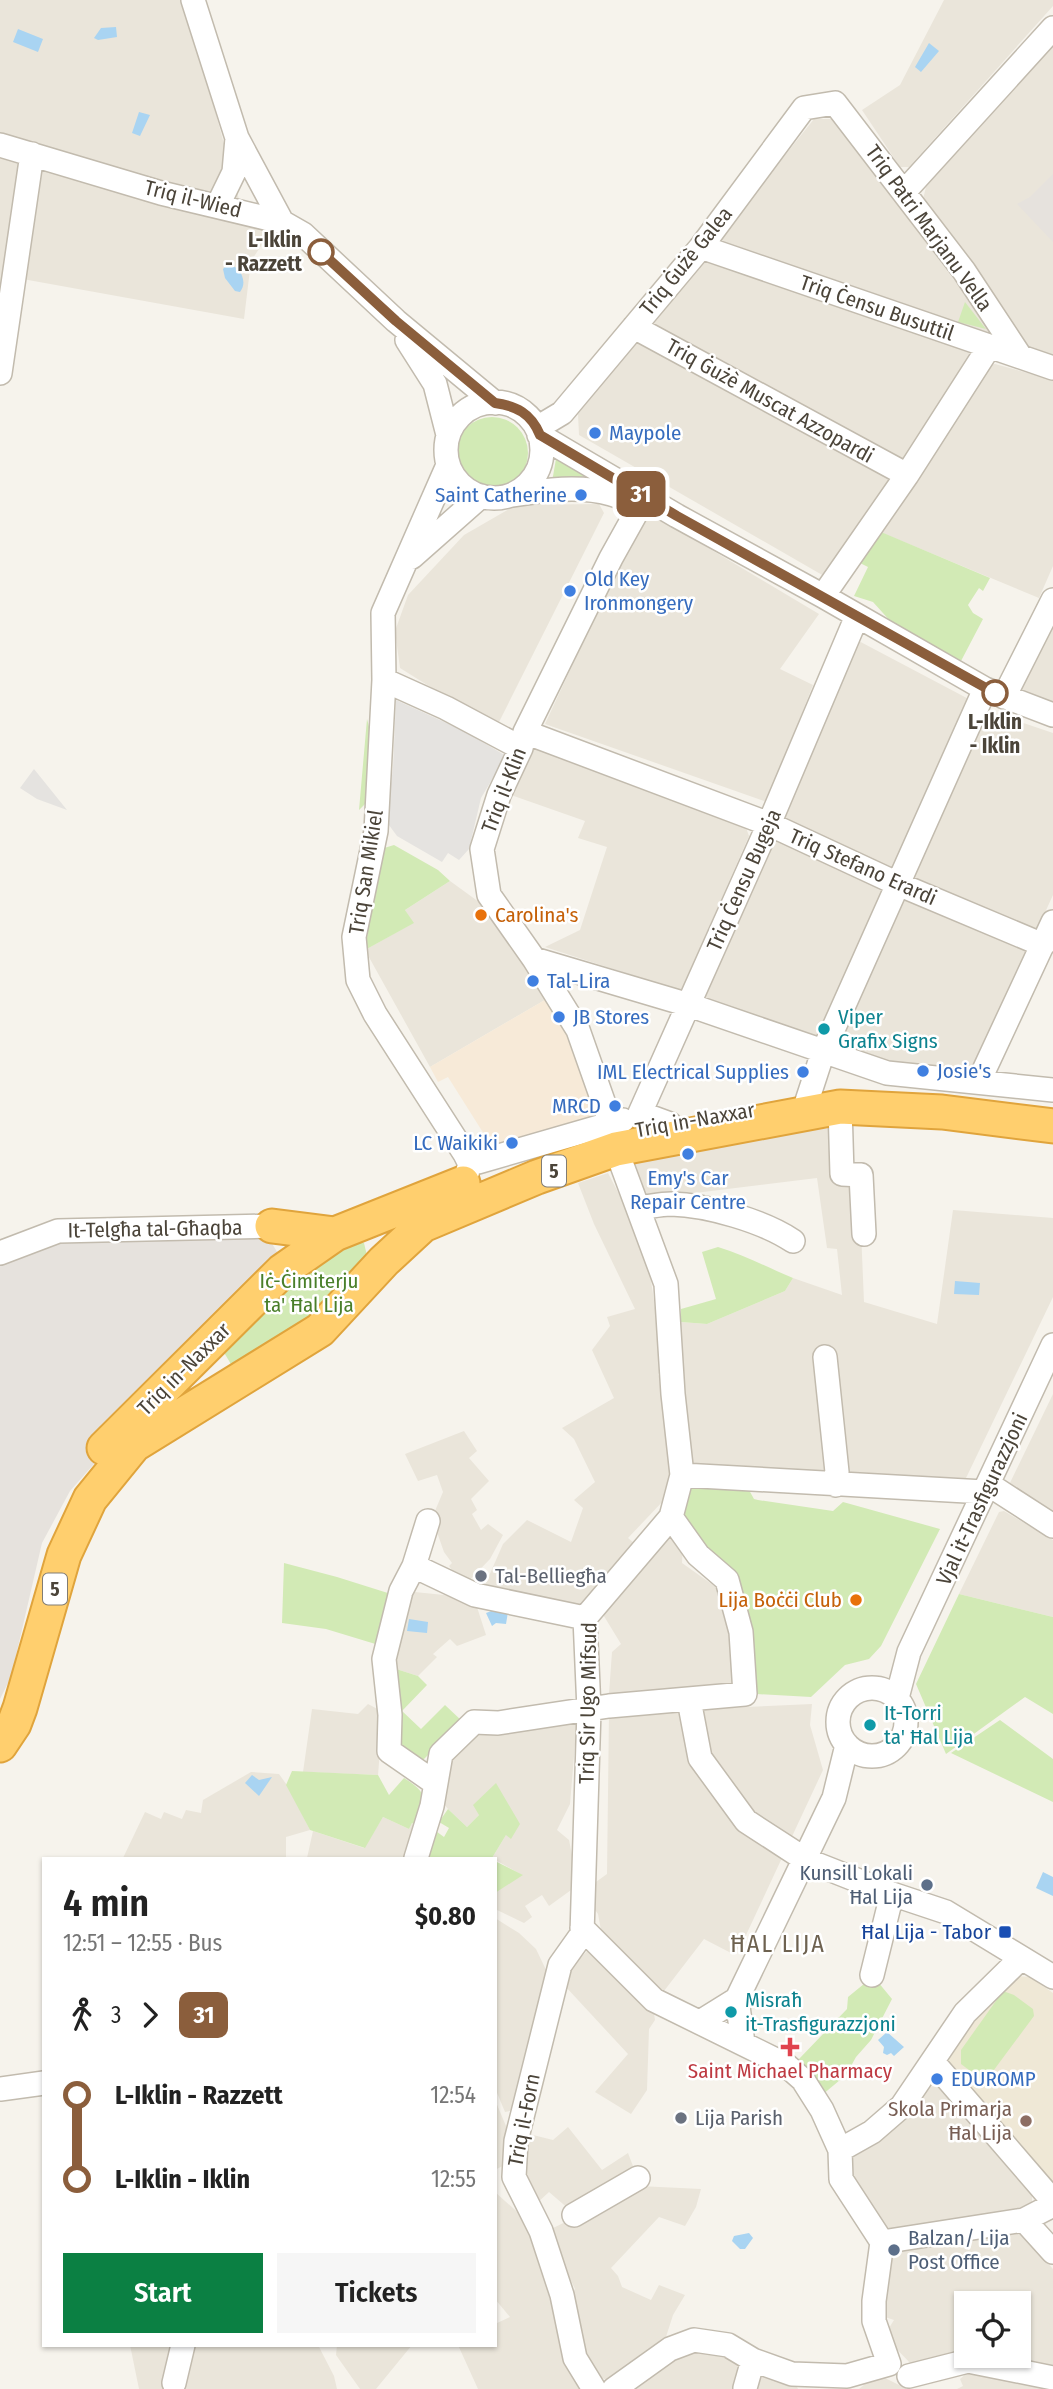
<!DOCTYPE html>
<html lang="en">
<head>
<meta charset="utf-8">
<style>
  body { margin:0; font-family:"Fira Sans Condensed",sans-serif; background:#f6f6f6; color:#222; height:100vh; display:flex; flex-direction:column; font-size:26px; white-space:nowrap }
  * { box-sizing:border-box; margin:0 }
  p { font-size:23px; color:#767676 }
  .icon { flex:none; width:38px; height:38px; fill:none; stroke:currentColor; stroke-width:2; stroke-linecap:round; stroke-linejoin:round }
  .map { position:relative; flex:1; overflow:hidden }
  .panel { position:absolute; left:42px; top:1857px; width:455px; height:490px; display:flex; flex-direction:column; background:#fff; border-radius:0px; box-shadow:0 2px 5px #0004 }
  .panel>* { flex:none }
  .badge { padding:0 14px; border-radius:10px; font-size:24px; line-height:46px }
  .buttons { position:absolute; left:954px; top:2291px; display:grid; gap:14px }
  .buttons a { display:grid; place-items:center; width:77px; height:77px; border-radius:0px; background:#fff; box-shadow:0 2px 5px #0004; font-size:35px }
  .map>.badge { position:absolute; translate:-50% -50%; box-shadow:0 0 0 4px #fff }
  .legs { display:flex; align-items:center; gap:10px; height:77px; padding:0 21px; font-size:23px }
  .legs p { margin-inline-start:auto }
  .headline { display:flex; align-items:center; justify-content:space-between; height:119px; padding:0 21px }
  h1 { font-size:38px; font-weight:600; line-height:52px }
  .cta { display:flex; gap:14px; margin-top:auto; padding:14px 21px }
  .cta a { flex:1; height:80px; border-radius:0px; background:#0b8043; color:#fff; font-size:28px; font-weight:600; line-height:80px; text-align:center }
  .cta a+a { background:#f6f6f6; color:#222 }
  ul { padding:0 21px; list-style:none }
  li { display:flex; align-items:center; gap:24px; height:84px; font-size:26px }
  li i { display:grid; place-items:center; width:10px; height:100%; margin:0 9px; background:currentColor }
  li i::after { content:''; width:18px; height:18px; margin:-9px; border:5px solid; border-radius:50%; background:#fff }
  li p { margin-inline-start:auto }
  li:first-child i { background:linear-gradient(#0000 50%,currentColor 0) }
  li:last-child i { background:linear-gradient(currentColor 50%,#0000 0) }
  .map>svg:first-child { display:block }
</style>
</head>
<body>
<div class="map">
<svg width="1053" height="2389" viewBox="0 0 1053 2389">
  <rect width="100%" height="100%" fill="#f6f3ec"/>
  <!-- residential -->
  <path fill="#eae5da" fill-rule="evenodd" d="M0,0H185L246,225L265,231L261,246L251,261L244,319L6,276L0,319Z
    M944,0H1053V6L909,167H900L862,110L900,85Z
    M1053,45V361L1035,356L923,199L926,187Z
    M814,119H834L992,331L824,576L579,435L578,414Z
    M995,364L1053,380V566L1039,598L880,532L987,365Z
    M599,504L604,513L496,728L400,668L395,631L408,595L464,535L516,505Z
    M655,516L819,614L780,669L813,685L767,802L545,724L639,522Z
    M1053,624V702L1018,689Z
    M855,639L997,714L1053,733V895L972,1072L905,1068L700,1001Z
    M536,745L744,822L749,836L681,991L545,947L580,930L607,847L578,838L585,821L511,795Z
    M450,881L490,910L550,997L430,1067L365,950L413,923L405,910Z
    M829,1128L835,1185L859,1183L864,1302L937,1324L953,1210L1053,1218V1297L966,1478L688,1470L681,1322L707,1324L785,1291L793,1278L842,1295L837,1249L827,1248L817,1178L646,1199L634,1160L688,1148Z
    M608,1173L646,1246L664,1370L658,1374L669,1397L674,1473L665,1499L628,1538L634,1543L579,1612L482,1592L503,1544L527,1520L571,1542L583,1508L574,1500L595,1482L574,1439L562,1428L614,1398L592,1350L610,1326L607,1317L635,1309L594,1224L578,1183Z
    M1053,1394V1517L1008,1487Z
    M464,1431L477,1451L469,1458L489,1481L471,1499L477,1510L472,1514L481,1530L488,1524L503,1535L490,1559L464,1586L449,1566L452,1563L444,1552L432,1518L443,1492L437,1475L418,1481L405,1454Z
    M1004,1511L1053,1540V1617L959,1594L999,1512Z
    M667,1529L683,1542L682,1563L720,1590L730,1621L739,1686L609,1694L612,1652L621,1644L599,1608Z
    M405,1591L444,1595L476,1604L486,1635L457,1646L450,1639L433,1654L437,1657L418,1676L390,1667Z
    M368,1704L383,1712L378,1775L303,1772L312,1709L358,1714Z
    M812,1704L810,1725L823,1770L740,1948L731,1953L704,1939L664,1991L645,1979L601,1930L598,1914L582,1892L607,1874L609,1713Z
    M577,1720L570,1804L557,1830L569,1840L578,1885L549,1906L542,1895L525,1906L532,1917L524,1923L495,1909V1891L522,1875L492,1858L506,1835L479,1815L467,1827L448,1809L439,1798L445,1766L466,1737L489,1728Z
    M251,1772L279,1774L289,1788L310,1830L286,1837V1858H123L145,1812L161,1819L164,1812L182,1819L186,1810L201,1813L203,1800Z
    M383,1817L409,1829L412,1823L420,1828L406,1858H307L313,1831L364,1848Z
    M495,1918L519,1933L536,1949L547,1972L519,2109L505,2112L495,2088Z
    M588,1950L654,2013L655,2020L649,2029L647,2090L631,2114L595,2092L628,2054L565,1986L569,1970Z
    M937,2086L1032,2196V2207L883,2235L846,2181L842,2153L923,2087Z
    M495,2100L506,2126L508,2163L495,2170Z
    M568,2127L602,2170L628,2153L636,2174L570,2210L549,2192L535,2205L517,2172L521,2132L553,2140Z
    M639,2186L701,2189L696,2207L685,2226L659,2217L611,2268L618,2276L622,2287L651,2300L659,2285L685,2295L673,2315L665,2340L614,2384L590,2372L566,2299L575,2289L547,2231Z
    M495,2192L523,2217L543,2256L582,2389H478L458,2345H495V2324L510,2317L495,2299Z
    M1019,2231L1053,2269V2372L913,2366L884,2336L894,2320L882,2316L892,2249ZM966,2303H1018V2356H966Z
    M130,2345H318L334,2376L337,2389H139Z
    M337,2345H412L376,2389H360L336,2355Z
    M719,2350L796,2385L798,2389H624L677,2352Z
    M974,2367L1053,2389H957L963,2386L960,2379Z
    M877,2374L907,2389H859Z"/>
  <!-- commercial -->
  <path fill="#f7ead8" d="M550,997L571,1036L597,1108L591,1119L499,1147L489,1142L448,1077L438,1082L430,1067Z"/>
  <!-- industrial -->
  <path fill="#e6e2dd" d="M1053,174V242L1017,204L1030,197Z
    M268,1237L279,1255L70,1491L42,1543L11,1677L0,1699V1263L54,1238Z"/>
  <!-- education -->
  <path fill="#efe8d6" d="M1015,1976L1030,1977L1053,1993V2183L945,2059L985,2003Z"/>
  <!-- green -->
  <path fill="#d2eab5" d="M965,302L986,329L958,322Z
    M456 453a36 36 0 1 1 72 0a36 36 0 1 1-72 0Z
    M557,453L579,467L588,483L552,482Z
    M874,529L990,578L983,591L979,588L968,605L973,613L983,619L961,661L892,623L873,602L854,596L868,567L854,560Z
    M367,719L371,734L369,800L359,810Z
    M394,845L438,870L450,881L405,910L414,923L365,950L381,849Z
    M345,1241L364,1243L369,1264L321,1312L232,1366L222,1349L272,1294Z
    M718,1247C745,1255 768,1268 793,1278L785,1291L707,1324L681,1322V1309L716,1299L702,1252Z
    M699,1482L749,1490L754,1499L758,1500L833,1511L843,1502L940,1529L881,1646L869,1659L845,1665L811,1697L757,1694L742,1590L683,1518L687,1491Z
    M284,1563L337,1577L391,1594L382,1646L326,1629L282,1623Z
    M959,1594L1053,1617V1714L1025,1697L946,1754L916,1684Z
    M390,1667L418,1676L427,1685L402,1711L421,1729L445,1705L462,1721L420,1763L382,1724Z
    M1000,1720L1053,1759V1802L951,1753Z
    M292,1771L378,1775L389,1795L404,1778C430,1794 426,1801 420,1828L412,1823L409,1829L383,1817L365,1848L310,1830L286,1785Z
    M496,1783L520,1824L511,1839L506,1835L492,1858H425L433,1829L444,1837L449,1828L439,1822L448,1809L467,1827L479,1815L473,1805Z
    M495,1861L523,1875L495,1893Z
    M870,1979L878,1982L892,1999L871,2040L856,2057L846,2075L822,2095L799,2059L847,2009L848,1997Z
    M1003,1991L1014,1995L1033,2009L1034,2016L985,2082L961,2064V2050Z"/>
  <!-- parking -->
  <path fill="#e5e3e0" d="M396,700L464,731L506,756L481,798L469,849L459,860L448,853L442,862L397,836L386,821L393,768Z
    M34,769L67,810L37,799L20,788Z"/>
  <!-- water -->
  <path fill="#a9d4f2" d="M116,27L117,37L98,40L94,38L101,28Z
    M18,29L43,39L38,52L13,42Z
    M929,43L939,51L921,72L915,67Z
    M139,112L150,115L140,136L132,133Z
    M228,264L239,269C243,277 246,284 240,292L235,291L225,278L223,269Z
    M955,1281L980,1283L979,1295L954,1294Z
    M494,1610L508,1612L506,1624L496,1623L492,1626L486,1613Z
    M409,1619L428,1622L427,1633L407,1631Z
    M252,1775L259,1780L272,1777L259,1796L245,1783Z
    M1043,1872L1053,1877V1896L1036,1888Z
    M887,2032L904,2047L894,2056L891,2053L887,2055L883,2053L884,2047L878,2040Z
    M749,2233L753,2238L745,2249H740L732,2241L734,2236Z"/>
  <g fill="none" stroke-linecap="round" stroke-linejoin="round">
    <defs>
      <path id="minor" d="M193,0L237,138L282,222
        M0,145L161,193L282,222L303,234L396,321L495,403
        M904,192L1053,28
        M218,205L234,172L237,138
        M701,247L1053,368
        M634,327L907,475
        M407,340L435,384L448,435
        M0,373L32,154
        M446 450a48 48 0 1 1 96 0a48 48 0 1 1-96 0Z
        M537,428L562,413L701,247L804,108L835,103L964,271L1020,356
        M539,435L677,516L823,596L985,689L1053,715
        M448,465L383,613L384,680L376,831L354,937L358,980L375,1014L465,1154L470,1164L464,1183
        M513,495C544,490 580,485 611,494C620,496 628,501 637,504
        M412,557L481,496
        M823,596L907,475L989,347
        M384,680L446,708L521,748
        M1004,697L1053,600
        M525,732L769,824L898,884L1043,945
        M534,959L689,1005L887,1073L1053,1090
        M979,1081L1053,922
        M807,1101L823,1052L985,689
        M840,1107L842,1174L861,1175L864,1234
        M670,1124L640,1113L769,824L857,616
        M615,1135L578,1030L534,959L489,895L482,849L499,795L521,748L525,732L611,558L640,506
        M478,1162L623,1120
        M638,1208C649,1207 660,1204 671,1204C708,1205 763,1221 793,1241
        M0,1253L58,1231L272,1226
        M825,1357L837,1472L836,1485
        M682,1475L984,1492
        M988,1484L1053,1526
        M428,1521L414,1566L401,1591L384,1659L390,1715L389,1751L435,1783
        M414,1566L475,1595L585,1618
        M838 1722a34 34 0 1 1 68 0a34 34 0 1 1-68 0Z
        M897,1698L909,1652L1053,1345
        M689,1700L700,1758L746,1821L806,1860L892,1894L946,1912L1053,1977
        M416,1858L432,1806L441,1754L474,1722L498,1723L609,1706L745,1694L741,1632L727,1580L698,1555L671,1517
        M582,1928L654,2000L786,2065L803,2080L822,2110L840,2150L841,2179L882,2242L874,2301V2321L889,2364
        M872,1975L892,1894
        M737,1999L834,1798L847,1745
        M737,1999L743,2043
        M700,2022L737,1999
        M933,2062L1053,2201
        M0,2089L44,2083
        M840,2150L872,2132L902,2106L965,2013L1021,1958
        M574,2215L638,2178
        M1024,2220L1053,2252
        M882,2242L1024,2220L1053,2205
        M909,2376L968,2361L1053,2378
        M174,2383L183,2345
        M745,2388L753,2360
        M594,2389L575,2358L562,2295L541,2231L514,2177L516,2141L560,1965L582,1934L589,1710L585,1618L671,1517L682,1475L673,1394L666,1284L616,1149
        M614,2389L670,2349L694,2340L728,2345L753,2360L792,2374L847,2376L889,2364"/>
      <path id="highway" d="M272,1226L335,1234
        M104,1448L282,1271L335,1234L463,1183
        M0,1745L14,1724L20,1708L64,1555L90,1499L134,1445L320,1330L384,1261L423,1225L537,1177L616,1149L840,1107L942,1112L1053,1126"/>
    </defs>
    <!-- minor casing -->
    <use href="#minor" stroke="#c2bbae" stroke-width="26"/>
    <!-- highway casing -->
    <use href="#highway" stroke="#e0a43c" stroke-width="37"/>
    <!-- minor -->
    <use href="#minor" stroke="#fff" stroke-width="23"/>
    <!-- highway -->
    <use href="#highway" stroke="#ffcf6e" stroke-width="33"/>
  </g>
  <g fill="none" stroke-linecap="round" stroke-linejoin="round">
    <defs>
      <path id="line-1" d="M321,252L396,321L495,403C516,406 531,413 540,435L677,516L995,693"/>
    </defs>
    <!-- line-1 casing -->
    <use href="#line-1" stroke="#fff" stroke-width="16"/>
    <!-- line-1 -->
    <use href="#line-1" stroke="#8b5e3c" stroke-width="10"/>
  </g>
  <!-- markers -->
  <g fill="#fff" stroke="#8b5e3c" stroke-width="3.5">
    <circle cx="321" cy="252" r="12"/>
    <circle cx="995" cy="693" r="12"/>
  </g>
  <g fill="#3f7fe0" stroke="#fff" stroke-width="2.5">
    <circle cx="595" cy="433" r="7"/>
    <circle cx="581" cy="495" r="7"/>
    <circle cx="570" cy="591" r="7"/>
    <circle cx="533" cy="981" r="7"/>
    <circle cx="559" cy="1017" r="7"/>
    <circle cx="923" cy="1071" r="7"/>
    <circle cx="803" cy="1072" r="7"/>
    <circle cx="615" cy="1106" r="7"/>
    <circle cx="512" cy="1143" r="7"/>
    <circle cx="688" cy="1154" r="7"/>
    <circle cx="937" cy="2079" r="7"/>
  </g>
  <g fill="#e8710a" stroke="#fff" stroke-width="2.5">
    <circle cx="481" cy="915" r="7"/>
    <circle cx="856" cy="1600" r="7"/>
  </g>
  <g fill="#0f9aa8" stroke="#fff" stroke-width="2.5">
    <circle cx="824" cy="1029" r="7"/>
    <circle cx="870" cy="1725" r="7"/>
    <circle cx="731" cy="2012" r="7"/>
  </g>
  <g fill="#6b7280" stroke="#fff" stroke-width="2.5">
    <circle cx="481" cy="1576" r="7"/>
    <circle cx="681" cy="2118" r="7"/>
  </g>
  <g fill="#5c6f8a" stroke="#fff" stroke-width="2.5">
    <circle cx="927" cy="1885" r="7"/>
    <circle cx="894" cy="2250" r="7"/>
  </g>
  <rect fill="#1a4fb4" stroke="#fff" stroke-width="2.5" x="998" y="1925" width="14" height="14" rx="3.5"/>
  <path fill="#e0444e" stroke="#fff" stroke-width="2.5" d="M786.5 2036.5h7v7h7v7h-7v7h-7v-7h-7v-7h7z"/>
  <circle fill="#8d6e63" stroke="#fff" stroke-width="2.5" cx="1026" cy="2121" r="7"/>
  <g text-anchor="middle" stroke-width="5" stroke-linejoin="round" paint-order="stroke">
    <!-- shield labels -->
    <g fill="#fff" stroke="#817c74" stroke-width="2">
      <rect x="542" y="1155.5" width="24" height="31" rx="5"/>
      <rect x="43" y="1573.5" width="24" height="31" rx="5"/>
    </g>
    <g font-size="19" font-weight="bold" fill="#4b4439">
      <text x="554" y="1178">5</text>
      <text x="55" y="1596">5</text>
    </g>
    <!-- street labels -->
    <g font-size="21" fill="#4b4439" stroke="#fff">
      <text transform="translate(193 199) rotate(14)" y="7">Triq il-Wied</text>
      <text transform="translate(929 228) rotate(54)" y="7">Triq Patri Marjanu Vella</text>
      <text transform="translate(686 261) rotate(-51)" y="7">Triq Ġużè Galea</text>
      <text transform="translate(877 308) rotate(19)" y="7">Triq Ċensu Busuttil</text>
      <text transform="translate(770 401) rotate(29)" y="7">Triq Ġużè Muscat Azzopardi</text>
      <text transform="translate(504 790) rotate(-69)" y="7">Triq il-Klin</text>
      <text transform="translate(863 867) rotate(24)" y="7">Triq Stefano Erardi</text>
      <text transform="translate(366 872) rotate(-81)" y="7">Triq San Mikiel</text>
      <text transform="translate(744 880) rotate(-66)" y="7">Triq Ċensu Bugeja</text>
      <text transform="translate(695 1120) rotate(-10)" y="7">Triq in-Naxxar</text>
      <text transform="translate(155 1229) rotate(-1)" y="7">It-Telgħa tal-Għaqba</text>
      <text transform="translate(184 1369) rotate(-45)" y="7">Triq in-Naxxar</text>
      <text transform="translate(982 1499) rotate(-65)" y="7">Vjal it-Trasfigurazzjoni</text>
      <text transform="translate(588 1703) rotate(-89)" y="7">Triq Sir Ugo Mifsud</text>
      <text transform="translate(524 2120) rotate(-79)" y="7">Triq il-Forn</text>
    </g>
    <!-- stop labels -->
    <g font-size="21" font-weight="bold" fill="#4b4439" stroke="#fff" text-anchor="end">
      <text x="302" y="247">L-Iklin<tspan x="302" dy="24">- Razzett</tspan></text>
      <text x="995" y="729" text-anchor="middle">L-Iklin<tspan x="995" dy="24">- Iklin</tspan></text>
    </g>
    <!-- shop labels -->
    <g font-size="21" fill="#366cbe" stroke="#fff" text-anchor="start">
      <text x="609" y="440">Maypole</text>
      <text x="567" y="502" text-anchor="end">Saint Catherine</text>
      <text x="584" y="586">Old Key<tspan x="584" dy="24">Ironmongery</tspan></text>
      <text x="547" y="988">Tal-Lira</text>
      <text x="573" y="1024">JB Stores</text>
      <text x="937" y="1078">Josie's</text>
      <text x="789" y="1079" text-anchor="end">IML Electrical Supplies</text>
      <text x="601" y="1113" text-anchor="end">MRCD</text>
      <text x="498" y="1150" text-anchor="end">LC Waikiki</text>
      <text x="688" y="1185" text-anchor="middle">Emy's Car<tspan x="688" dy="24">Repair Centre</tspan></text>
      <text x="951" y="2086">EDUROMP</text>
    </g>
    <!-- food labels -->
    <g font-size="21" fill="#c56008" stroke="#fff" text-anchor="start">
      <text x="495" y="922">Carolina's</text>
      <text x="842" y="1607" text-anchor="end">Lija Boċċi Club</text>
    </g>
    <!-- culture labels -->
    <g font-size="21" fill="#0d838f" stroke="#fff" text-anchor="start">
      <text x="838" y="1024">Viper<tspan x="838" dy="24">Grafix Signs</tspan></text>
      <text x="884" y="1720">It-Torri<tspan x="884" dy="24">ta' Ħal Lija</tspan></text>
      <text x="745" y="2007">Misraħ<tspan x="745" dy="24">it-Trasfigurazzjoni</tspan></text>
    </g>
    <!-- park labels -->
    <g font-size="21" fill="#4a7f2a" stroke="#fff">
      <text x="309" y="1288">Iċ-Ċimiterju<tspan x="309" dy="24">ta' Ħal Lija</tspan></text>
    </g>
    <!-- worship labels -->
    <g font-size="21" fill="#5b616d" stroke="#fff" text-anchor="start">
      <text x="495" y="1583">Tal-Belliegħa</text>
      <text x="695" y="2125">Lija Parish</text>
    </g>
    <!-- service labels -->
    <g font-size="21" fill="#4e5e75" stroke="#fff" text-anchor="end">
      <text x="913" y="1880">Kunsill Lokali<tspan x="913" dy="24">Ħal Lija</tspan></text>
      <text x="908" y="2245" text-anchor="start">Balzan/ Lija<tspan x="908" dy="24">Post Office</tspan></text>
    </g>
    <!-- transit labels -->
    <g font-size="21" fill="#164399" stroke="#fff" text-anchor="end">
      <text x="991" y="1939">Ħal Lija - Tabor</text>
    </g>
    <!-- health labels -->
    <g font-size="21" fill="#be3a42" stroke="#fff">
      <text x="790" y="2078">Saint Michael Pharmacy</text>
    </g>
    <!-- education labels -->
    <g font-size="21" fill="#785e54" stroke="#fff" text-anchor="end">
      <text x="1012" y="2116">Skola Primarja<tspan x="1012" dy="24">Ħal Lija</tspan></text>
    </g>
    <!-- quarter labels -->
    <g font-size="24" letter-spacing="2" fill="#6e6250" stroke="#fff">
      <text x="778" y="1952">ĦAL LIJA</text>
    </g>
  </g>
</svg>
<div class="buttons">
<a><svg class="icon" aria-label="locate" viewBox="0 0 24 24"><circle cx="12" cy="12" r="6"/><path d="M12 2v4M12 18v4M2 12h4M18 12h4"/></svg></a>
</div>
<b class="badge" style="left:641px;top:494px;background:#8b5e3c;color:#fff">31</b>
<section class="panel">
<div class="headline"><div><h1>4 min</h1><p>12:51 – 12:55 · Bus</p></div><b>$0.80</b></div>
<div class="legs"><svg class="icon" aria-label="walk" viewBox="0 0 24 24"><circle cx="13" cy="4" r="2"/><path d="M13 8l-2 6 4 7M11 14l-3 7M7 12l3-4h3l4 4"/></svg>3<svg class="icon" aria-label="forward" viewBox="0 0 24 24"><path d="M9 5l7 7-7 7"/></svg><b class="badge" style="background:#8b5e3c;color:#fff">31</b></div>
<ul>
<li><i style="color:#8b5e3c"></i><b>L-Iklin - Razzett</b><p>12:54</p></li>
<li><i style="color:#8b5e3c"></i><b>L-Iklin - Iklin</b><p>12:55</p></li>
</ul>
<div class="cta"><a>Start</a><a>Tickets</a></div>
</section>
</div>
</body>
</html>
